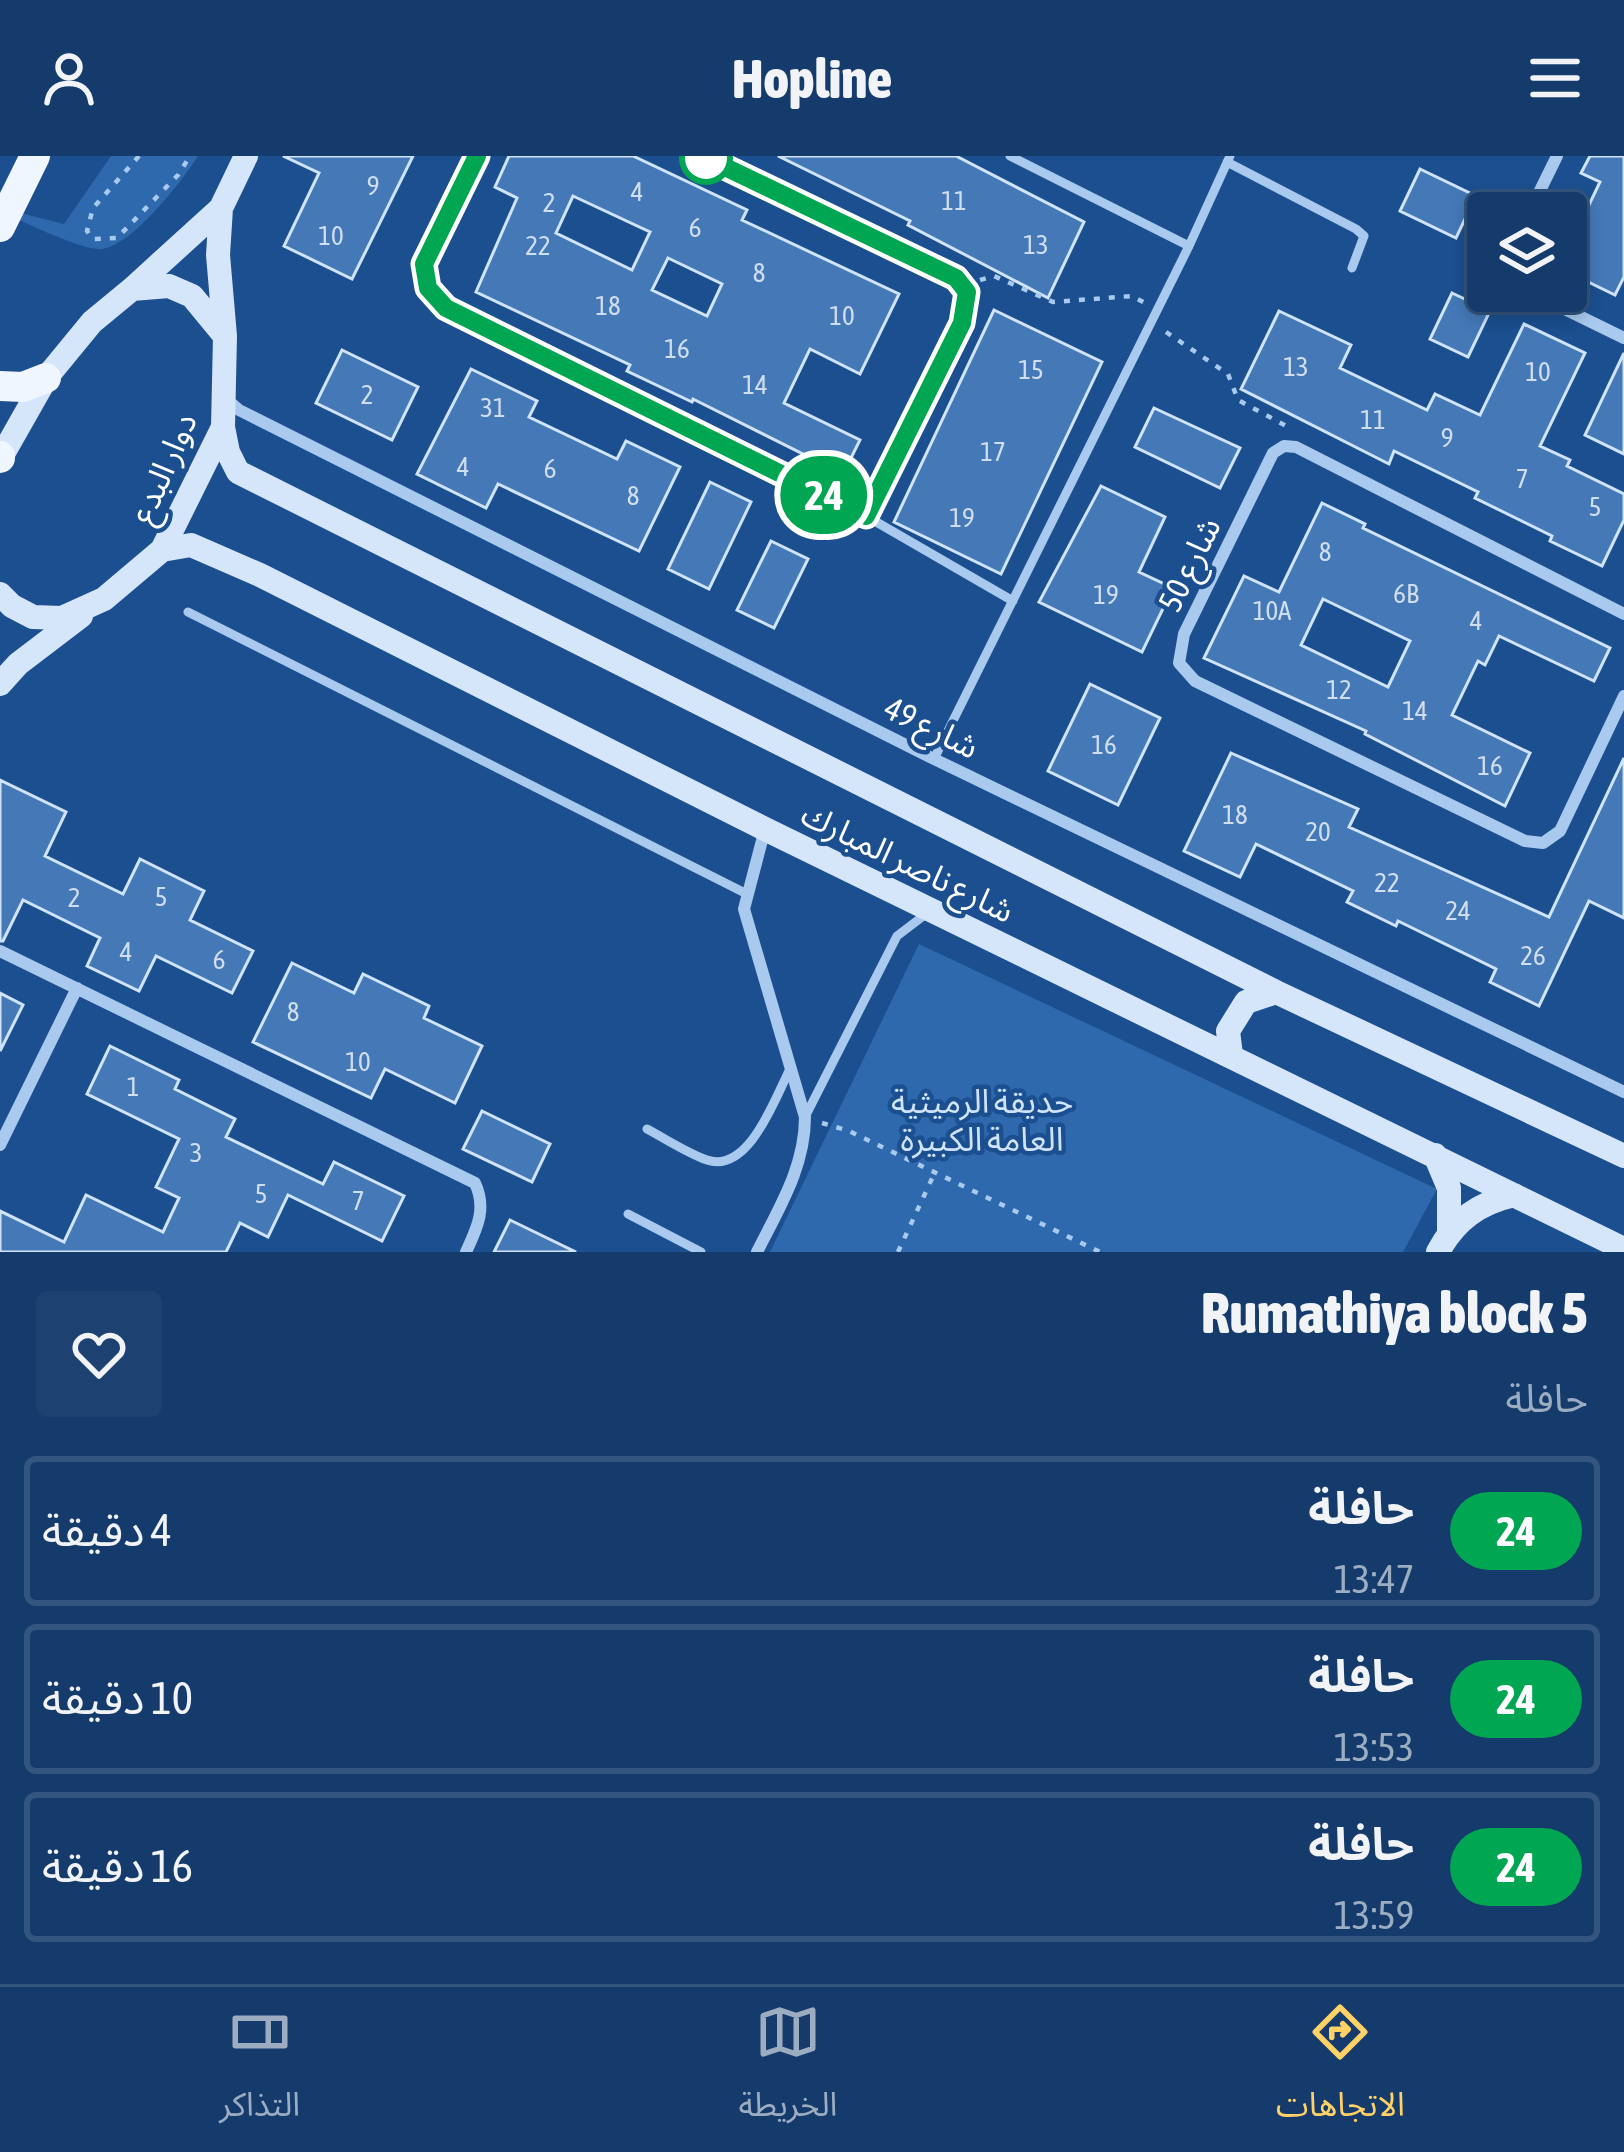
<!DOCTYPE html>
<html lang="ar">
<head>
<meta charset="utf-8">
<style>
  body { margin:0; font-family:"Asap Condensed","Noto Sans Arabic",sans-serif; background:#1d4271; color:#f1f3f6; direction:rtl; height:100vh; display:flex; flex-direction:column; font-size:45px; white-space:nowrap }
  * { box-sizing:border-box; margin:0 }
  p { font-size:39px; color:#9dadc1 }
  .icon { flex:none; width:66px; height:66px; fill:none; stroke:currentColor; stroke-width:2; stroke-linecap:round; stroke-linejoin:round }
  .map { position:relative; height:1096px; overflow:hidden; direction:ltr }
  .panel { display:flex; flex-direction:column; background:#143b6b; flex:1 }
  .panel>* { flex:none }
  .badge { padding:0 24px; border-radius:39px; font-size:42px; line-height:78px }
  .fabs { position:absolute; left:1467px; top:36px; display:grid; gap:24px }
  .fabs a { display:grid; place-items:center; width:120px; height:120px; border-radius:12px; background:#143b6b; box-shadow:0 6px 18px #0003,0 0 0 3px #33557e; font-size:60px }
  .map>.badge { position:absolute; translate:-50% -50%; box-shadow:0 0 0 6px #fff }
  .round { display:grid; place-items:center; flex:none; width:126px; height:126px; border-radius:12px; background:#1d4271 }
  .summary { display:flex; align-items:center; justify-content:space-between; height:204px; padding:0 36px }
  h1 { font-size:57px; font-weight:800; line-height:90px }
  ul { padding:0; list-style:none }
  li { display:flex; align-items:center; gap:36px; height:150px; margin:0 24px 18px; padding:0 12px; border:6px solid #33557e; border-radius:12px }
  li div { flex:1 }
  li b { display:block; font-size:45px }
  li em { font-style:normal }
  li .badge { min-width:132px; font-weight:700; text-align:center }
  header { display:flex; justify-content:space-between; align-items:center; height:156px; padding:0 36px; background:#143b6b; font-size:54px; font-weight:800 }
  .tab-bar { display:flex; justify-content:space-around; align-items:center; height:168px; border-top:3px solid #33557e; background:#143b6b; font-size:33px; color:#9dadc1 }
  .tab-bar a { display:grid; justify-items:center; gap:6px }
  .tab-bar .selected { color:#ffd166 }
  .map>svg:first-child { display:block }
</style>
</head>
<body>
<header><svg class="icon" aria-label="menu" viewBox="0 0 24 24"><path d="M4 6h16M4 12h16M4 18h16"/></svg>Hopline<svg class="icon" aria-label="person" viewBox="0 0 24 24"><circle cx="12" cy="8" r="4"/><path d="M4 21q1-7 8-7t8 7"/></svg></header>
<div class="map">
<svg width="1624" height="1096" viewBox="0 0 1624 1096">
  <rect width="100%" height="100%" fill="#1b4f8f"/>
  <!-- green -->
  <path fill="#2e69ad" d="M111,0H198C183,24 127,97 97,93C74,91 24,65 0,56V52L64,68Z
    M919,788L1437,1033L1403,1096H770Z"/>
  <!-- building -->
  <path fill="#4478b7" stroke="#cfe3fa" stroke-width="3" fill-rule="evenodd" d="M283,0H413L352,123L284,90L319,17Z
    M509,0H633L747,54L742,64L899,138L860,218L810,193L784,247L860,284L843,318L693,243L692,246L627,215L630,209L476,136L517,42L495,31ZM573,40L650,76L632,114L556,77ZM668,102L722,128L707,160L652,134Z
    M778,0H956L1084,66L1048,142L908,69L910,65Z
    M1590,0H1624V121L1615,139L1566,115V97L1600,26L1581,17Z
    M1420,13L1476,40L1456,82L1400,55Z
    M1452,137L1490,155L1468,201L1430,183Z
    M994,154L1102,206L1001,418L894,366Z
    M1279,155L1351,189L1340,212L1427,254L1435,238L1480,259L1524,168L1585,197L1540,290L1570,304L1567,310L1624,338V364L1602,410L1550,385L1552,380L1475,342L1478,336L1394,295L1389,308L1241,233Z
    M342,194L418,231L392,284L316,247Z
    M1624,197V298L1585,279Z
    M471,213L537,245L529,261L617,303L626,285L680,311L639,395L498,328L486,352L417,318Z
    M1154,252L1240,292L1220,332L1135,291Z
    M710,326L751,346L709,433L668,413Z
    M1101,330L1165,361L1139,416L1173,432L1142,496L1039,446Z
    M1322,347L1365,368L1363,372L1610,492L1594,525L1499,480L1485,509L1478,505L1452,559L1530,597L1505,650L1365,578L1366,575L1204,502L1244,420L1279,436ZM1323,443L1410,485L1388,531L1301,489Z
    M771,385L808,403L774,472L737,454Z
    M1090,528L1160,562L1118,649L1048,615Z
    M1231,597L1358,653L1349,671L1549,761L1624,602V762L1589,745L1539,850L1490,826L1496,813L1398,765L1396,770L1347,746L1353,735L1256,688L1240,721L1184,695Z
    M0,624L66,656L45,700L123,738L140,703L204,735L190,764L253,795L232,837L156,800L139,835L87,810L100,782L23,744L3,785H0Z
    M292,807L354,837L363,818L429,850L424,862L482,890L455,947L385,913L371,942L253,886Z
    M0,837L23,849L0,895Z
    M110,890L179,924L175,933L235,963L226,981L323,1028L334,1006L404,1040L382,1085L288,1039L268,1081L240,1067L226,1096H0V1055L64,1086L86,1039L163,1076L179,1042L156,1031L179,983L87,938Z
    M482,955L550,988L532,1026L463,993Z
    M510,1064L576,1096H494Z"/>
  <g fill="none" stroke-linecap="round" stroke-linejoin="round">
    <!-- path -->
    <path stroke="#a9c9ee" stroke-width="4.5" stroke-dasharray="6 9" stroke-linecap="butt" d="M139,0L93,52L87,75L93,83L117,82L178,19L190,0
      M980,124L994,120L1053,146L1132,140L1147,148
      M1166,176L1228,218L1238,244L1290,272
      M822,967L849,975L1100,1096
      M898,1096L935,1016"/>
    <!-- lane -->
    <path stroke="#a9c9ee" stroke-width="9" d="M1010,0L1189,90
      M1227,6L1356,73L1364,80L1352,112
      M866,360L1013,445
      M188,456L747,738
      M934,603L1189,90L1230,0
      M805,961L897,780L926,758
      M647,973C666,983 687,997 707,1004C749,1018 775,942 790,913
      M628,1058L701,1096"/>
    <!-- street -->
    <path stroke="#a9c9ee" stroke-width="12" d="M477,0L424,108L428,132L446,152L866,360L962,167L967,136L956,123L702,0
      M1529,57L1557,0
      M1528,135L1624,182
      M224,241L239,254L934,603L1624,936
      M1624,458L1296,291L1284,290L1273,297L1184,478L1179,507L1195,525L1525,685L1543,687L1560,675L1624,540
      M0,795L475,1027C487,1053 477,1072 466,1096
      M0,989L77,832
      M757,1096C779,1052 805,1011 805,961L744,753L765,673"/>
    <!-- secondary -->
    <path stroke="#d6e6fa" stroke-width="24" d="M132,133L221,52
      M225,180L218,99L221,52L246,0
      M223,271L228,296L238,316L1276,836L1624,1000
      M0,303L46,222L92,166L132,133L169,130L192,140L225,180L223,271L162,394L104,443L62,462L33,461L12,450L0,438
      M162,394L191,389L260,419L765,673L1624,1093
      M0,528L18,508L81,460
      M1231,899L1228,875L1246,846L1276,836
      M1435,999L1449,1032V1076
      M1438,1096C1455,1064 1479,1047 1514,1039"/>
    <!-- primary -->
    <path stroke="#f0f6ff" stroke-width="30" d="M0,71L35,0
      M0,230L23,231L46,222
      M0,300V302"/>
  </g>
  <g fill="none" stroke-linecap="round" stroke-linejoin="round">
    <defs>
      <path id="line" d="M477,0L424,108L428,132L446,152L866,360L962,167L967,136L956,122L702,0"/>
    </defs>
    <!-- line casing -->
    <use href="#line" stroke="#fff" stroke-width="27"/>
    <!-- line -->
    <use href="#line" stroke="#00a651" stroke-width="18"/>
  </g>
  <!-- markers -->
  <circle fill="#fff" stroke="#00a651" stroke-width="6" cx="706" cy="2" r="24"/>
  <g text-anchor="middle" stroke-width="9" stroke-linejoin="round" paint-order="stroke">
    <!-- number labels -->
    <g font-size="27" fill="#d0dded">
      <text x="373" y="39">9</text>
      <text x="637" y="45">4</text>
      <text x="954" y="54">11</text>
      <text x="549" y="56">2</text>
      <text x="695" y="81">6</text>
      <text x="331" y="89">10</text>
      <text x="1036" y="98">13</text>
      <text x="538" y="99">22</text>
      <text x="759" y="126">8</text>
      <text x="608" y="159">18</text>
      <text x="842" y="169">10</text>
      <text x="677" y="202">16</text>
      <text x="1296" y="220">13</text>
      <text x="1031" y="223">15</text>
      <text x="1538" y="225">10</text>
      <text x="755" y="238">14</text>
      <text x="367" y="248">2</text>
      <text x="493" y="261">31</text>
      <text x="1373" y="273">11</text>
      <text x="1447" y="291">9</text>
      <text x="993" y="305">17</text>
      <text x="463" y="320">4</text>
      <text x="550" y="322">6</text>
      <text x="1522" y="332">7</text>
      <text x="633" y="349">8</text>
      <text x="1595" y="360">5</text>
      <text x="962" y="371">19</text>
      <text x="1325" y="405">8</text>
      <text x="1406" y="447">6B</text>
      <text x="1106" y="448">19</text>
      <text x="1272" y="464">10A</text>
      <text x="1476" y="474">4</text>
      <text x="1339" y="543">12</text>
      <text x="1415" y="564">14</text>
      <text x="1104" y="598">16</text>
      <text x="1490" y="619">16</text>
      <text x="1235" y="668">18</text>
      <text x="1318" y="685">20</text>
      <text x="1387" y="736">22</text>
      <text x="161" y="750">5</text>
      <text x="74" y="751">2</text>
      <text x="1458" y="764">24</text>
      <text x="126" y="805">4</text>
      <text x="1533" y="809">26</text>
      <text x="219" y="813">6</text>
      <text x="293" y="865">8</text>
      <text x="358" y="915">10</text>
      <text x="133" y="940">1</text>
      <text x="196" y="1006">3</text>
      <text x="261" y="1047">5</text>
      <text x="358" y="1054">7</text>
    </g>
    <!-- street labels -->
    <g font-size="33" fill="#fff" stroke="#1b4f8f">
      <text transform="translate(163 312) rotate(-66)" y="12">دوار البدع</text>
      <text transform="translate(1189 408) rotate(-64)" y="12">شارع 50</text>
      <text transform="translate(932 571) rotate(26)" y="12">شارع 49</text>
      <text transform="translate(908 706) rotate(26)" y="12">شارع ناصر المبارك</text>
    </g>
    <!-- park labels -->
    <g font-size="33" fill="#cfe3fa" stroke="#1b4f8f">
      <text x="982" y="957">حديقة الرميثية<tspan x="982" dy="38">العامة الكبيرة</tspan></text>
    </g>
  </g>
</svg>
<div class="fabs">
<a><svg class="icon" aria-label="layers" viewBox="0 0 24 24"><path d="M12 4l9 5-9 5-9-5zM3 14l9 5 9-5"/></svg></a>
</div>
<b class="badge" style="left:824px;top:339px;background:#00a651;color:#fff">24</b>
</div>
<section class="panel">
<div class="summary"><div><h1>Rumathiya block 5</h1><p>حافلة</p></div><a class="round"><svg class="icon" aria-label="heart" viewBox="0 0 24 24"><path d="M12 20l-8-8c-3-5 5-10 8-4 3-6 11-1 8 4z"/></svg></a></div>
<ul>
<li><span class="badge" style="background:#00a651;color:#fff">24</span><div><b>حافلة</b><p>13:47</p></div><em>4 دقيقة</em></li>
<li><span class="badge" style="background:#00a651;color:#fff">24</span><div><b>حافلة</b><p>13:53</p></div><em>10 دقيقة</em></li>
<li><span class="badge" style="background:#00a651;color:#fff">24</span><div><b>حافلة</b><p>13:59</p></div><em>16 دقيقة</em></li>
</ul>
</section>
<nav class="tab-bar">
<a class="selected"><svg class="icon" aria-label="directions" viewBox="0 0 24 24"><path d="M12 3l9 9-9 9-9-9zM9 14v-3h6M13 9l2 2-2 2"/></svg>الاتجاهات</a>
<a><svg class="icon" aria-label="map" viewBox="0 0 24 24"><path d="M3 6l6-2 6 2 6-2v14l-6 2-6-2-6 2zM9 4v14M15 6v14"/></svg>الخريطة</a>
<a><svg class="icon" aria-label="tickets" viewBox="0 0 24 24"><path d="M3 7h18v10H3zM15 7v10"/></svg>التذاكر</a>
</nav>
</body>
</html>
